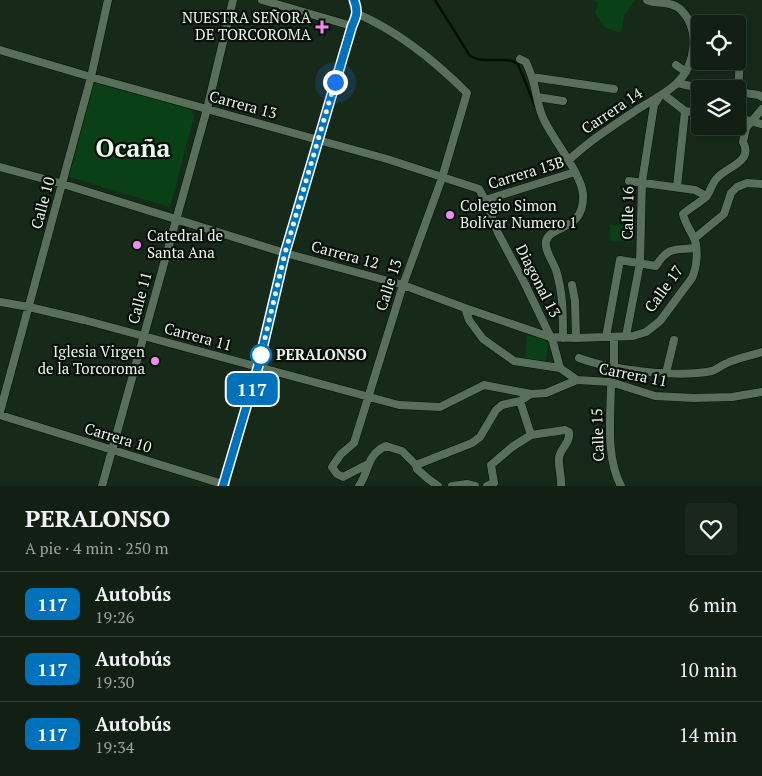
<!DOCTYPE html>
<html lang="es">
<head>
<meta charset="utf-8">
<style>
  body { margin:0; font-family:"PT Serif",serif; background:#1a281c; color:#f1f3f6; height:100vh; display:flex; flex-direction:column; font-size:19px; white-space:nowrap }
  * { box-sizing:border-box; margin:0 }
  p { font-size:16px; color:#9ca3a0 }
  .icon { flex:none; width:28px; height:28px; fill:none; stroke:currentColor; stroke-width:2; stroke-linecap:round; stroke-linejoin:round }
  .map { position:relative; height:486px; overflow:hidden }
  .details { display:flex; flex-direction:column; background:#112013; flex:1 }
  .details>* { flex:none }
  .badge { padding:0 10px; border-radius:8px; font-size:18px; line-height:32px }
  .tools { position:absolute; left:691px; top:15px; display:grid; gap:10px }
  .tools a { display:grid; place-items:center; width:55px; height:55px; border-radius:5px; background:#112013; box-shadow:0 2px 12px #0003,0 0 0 1px #303e33; font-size:25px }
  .you { position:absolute; width:25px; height:25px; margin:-12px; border:4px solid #fff; border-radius:50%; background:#1a73e8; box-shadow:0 0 0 8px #1a73e833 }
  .map>.badge { position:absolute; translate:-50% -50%; box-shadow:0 0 0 2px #fff }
  .round { display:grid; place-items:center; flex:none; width:52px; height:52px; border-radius:5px; background:#1a281c }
  .head { display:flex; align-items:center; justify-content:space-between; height:85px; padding:0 25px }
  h1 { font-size:24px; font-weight:700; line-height:38px }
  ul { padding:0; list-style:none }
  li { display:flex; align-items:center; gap:15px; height:65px; padding:0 25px; border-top:1px solid #303e33 }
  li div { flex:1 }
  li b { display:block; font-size:19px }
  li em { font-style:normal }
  li .badge { min-width:55px; font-weight:700; text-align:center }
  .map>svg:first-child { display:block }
</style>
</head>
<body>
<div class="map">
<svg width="762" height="486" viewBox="0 0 762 486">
  <rect width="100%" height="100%" fill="#172a19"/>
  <!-- green -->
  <path fill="#094016" d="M593,0H635L624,15L621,33L604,27L595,13L598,3Z
    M94,83L187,106L192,111L194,117L170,207L69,177Z
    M610,225H633V242L610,241Z
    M527,335L544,339L548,344L546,360L543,362L525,360Z"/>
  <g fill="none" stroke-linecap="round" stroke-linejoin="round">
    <!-- stream -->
    <path stroke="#010f03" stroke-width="2.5" d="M435,0L470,56C485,65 507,55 518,64L535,106"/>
    <defs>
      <path id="minor" d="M262,0L352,26
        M358,14C399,32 436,62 467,93L442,178L403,285L354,443L341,454L332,467L337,474L343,477L368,464
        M0,50L91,77L387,159L479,189L485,200L498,233L524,282L553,342L560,368L577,380
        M520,59L526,62C529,69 532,76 534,84C537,96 538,108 544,120C554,141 581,173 583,194C585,232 551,224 546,241C544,249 553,262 556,270C563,293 563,313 563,338
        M676,65L686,72
        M532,77L614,89
        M677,83L704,89
        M738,92L759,95L762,97
        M738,93L740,58
        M663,94L685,111L700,113
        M537,97L563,101
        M738,118L762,124
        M568,161C589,141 614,125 638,109C651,101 665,94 676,84C695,66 701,31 682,11C672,0 658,5 647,0
        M0,167L63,184L285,253L403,285L465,308L550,337L576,338L633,336L646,332L660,321L692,278C697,267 699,247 693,236C689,228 685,223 683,214C690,208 699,203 706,197C711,191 712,182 718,177C727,167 754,161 743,142L746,128L762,109
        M629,181L695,190L706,196
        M677,187L685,111
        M485,200L575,172
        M695,238L724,214L731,193L737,187L747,183L762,184
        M572,285L575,301L576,338
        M0,302L29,307L84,320L399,405L440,407L484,385L531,394
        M465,308L469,320L483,339L514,361L560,368
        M626,336L640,263L642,182L654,105L658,99
        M606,337L620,260L656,266C668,246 676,250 696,248
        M614,337V367
        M579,358C611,370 678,378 712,371C717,370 720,366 725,364C737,358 750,356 762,352
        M666,373L674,340
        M611,382C611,415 605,456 621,486
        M520,401L531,435
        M0,412L91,77L108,0
        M0,415L226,485
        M416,465L472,443L480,437L496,410L502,405L520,401L531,394L546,393L577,380L611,382L655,396L694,398L732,397L762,392
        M102,486L207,109L233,0
        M223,486L258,367L285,253L352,26C357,15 359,11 353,0
        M359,486C370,470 366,455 386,446L402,451L416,465L417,469L427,478L438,486
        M452,486L467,484L475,486
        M487,486L494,483L491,465L512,447L531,435L565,430L569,432C571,443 560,448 559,458C558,467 562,477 561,486"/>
    </defs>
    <!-- minor casing -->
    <use href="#minor" stroke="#021204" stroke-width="9"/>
    <!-- minor -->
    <use href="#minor" stroke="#5a6f5b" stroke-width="8"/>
  </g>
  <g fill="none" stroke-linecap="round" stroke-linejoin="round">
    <defs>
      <path id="line" d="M223,486L258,367L285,253L352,26C357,15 358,11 354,0"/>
    </defs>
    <!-- line casing -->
    <use href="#line" stroke="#fff" stroke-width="11"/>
    <!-- line -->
    <use href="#line" stroke="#0072bc" stroke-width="8"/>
    <!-- walk -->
    <path stroke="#ebf7eb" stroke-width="5" stroke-dasharray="0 9" d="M261,355L285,253L335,82"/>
  </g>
  <!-- markers -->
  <g fill="#f28af3" stroke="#081009" stroke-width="2">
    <path d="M319.5 19.5h5v5h5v5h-5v5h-5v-5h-5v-5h5z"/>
    <circle cx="450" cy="215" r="5"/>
    <circle cx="137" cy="245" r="5"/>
    <circle cx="155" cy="361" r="5"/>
  </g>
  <circle fill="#fff" stroke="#0072bc" stroke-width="2.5" cx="261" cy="355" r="10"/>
  <g text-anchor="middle" stroke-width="4.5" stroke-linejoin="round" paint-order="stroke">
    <!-- poi labels -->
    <g font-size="15" fill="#ebf7eb" stroke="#081009" text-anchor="end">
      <text x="311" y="23">NUESTRA SEÑORA<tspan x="311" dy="17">DE TORCOROMA</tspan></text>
      <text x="460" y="211" text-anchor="start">Colegio Simon<tspan x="460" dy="17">Bolívar Numero 1</tspan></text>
      <text x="147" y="241" text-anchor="start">Catedral de<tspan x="147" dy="17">Santa Ana</tspan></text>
      <text x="145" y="357">Iglesia Virgen<tspan x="145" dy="17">de la Torcoroma</tspan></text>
    </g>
    <!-- street labels -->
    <g font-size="15" fill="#ebf7eb" stroke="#081009">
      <text transform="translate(243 105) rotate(15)" y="5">Carrera 13</text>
      <text transform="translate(612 111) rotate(-34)" y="5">Carrera 14</text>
      <text transform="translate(526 173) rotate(-17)" y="5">Carrera 13B</text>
      <text transform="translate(43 203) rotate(-75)" y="5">Calle 10</text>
      <text transform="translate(628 213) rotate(-89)" y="5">Calle 16</text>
      <text transform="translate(345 255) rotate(15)" y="5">Carrera 12</text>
      <text transform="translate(538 281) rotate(63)" y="5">Diagonal 13</text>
      <text transform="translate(389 285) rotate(-72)" y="5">Calle 13</text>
      <text transform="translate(664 289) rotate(-54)" y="5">Calle 17</text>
      <text transform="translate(140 298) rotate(-75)" y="5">Calle 11</text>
      <text transform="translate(198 337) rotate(15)" y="5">Carrera 11</text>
      <text transform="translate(633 375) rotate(11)" y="5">Carrera 11</text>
      <text transform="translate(598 435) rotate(-92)" y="5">Calle 15</text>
      <text transform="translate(118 438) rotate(17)" y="5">Carrera 10</text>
    </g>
    <!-- stop labels -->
    <g font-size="15" font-weight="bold" fill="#ebf7eb" stroke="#081009" text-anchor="start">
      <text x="276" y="360">PERALONSO</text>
    </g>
    <!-- town labels -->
    <g font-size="25" font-weight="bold" fill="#ebf7eb" stroke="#081009">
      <text x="133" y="157">Ocaña</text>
    </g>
  </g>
</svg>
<div class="tools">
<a><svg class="icon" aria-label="locate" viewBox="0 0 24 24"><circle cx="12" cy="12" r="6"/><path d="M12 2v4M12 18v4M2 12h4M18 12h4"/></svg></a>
<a><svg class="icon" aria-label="layers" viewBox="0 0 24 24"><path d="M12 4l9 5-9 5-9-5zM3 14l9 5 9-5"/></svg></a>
</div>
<div class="you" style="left:335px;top:82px"></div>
<b class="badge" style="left:252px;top:389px;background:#0072bc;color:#fff">117</b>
</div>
<section class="details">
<div class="head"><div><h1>PERALONSO</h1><p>A pie · 4 min · 250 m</p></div><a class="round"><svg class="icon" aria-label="heart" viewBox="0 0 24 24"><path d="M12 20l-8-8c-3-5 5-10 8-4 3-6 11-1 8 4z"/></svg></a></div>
<ul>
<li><span class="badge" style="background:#0072bc;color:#fff">117</span><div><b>Autobús</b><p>19:26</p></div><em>6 min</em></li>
<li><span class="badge" style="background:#0072bc;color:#fff">117</span><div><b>Autobús</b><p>19:30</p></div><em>10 min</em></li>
<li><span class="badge" style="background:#0072bc;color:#fff">117</span><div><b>Autobús</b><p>19:34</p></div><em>14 min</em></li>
</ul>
</section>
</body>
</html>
